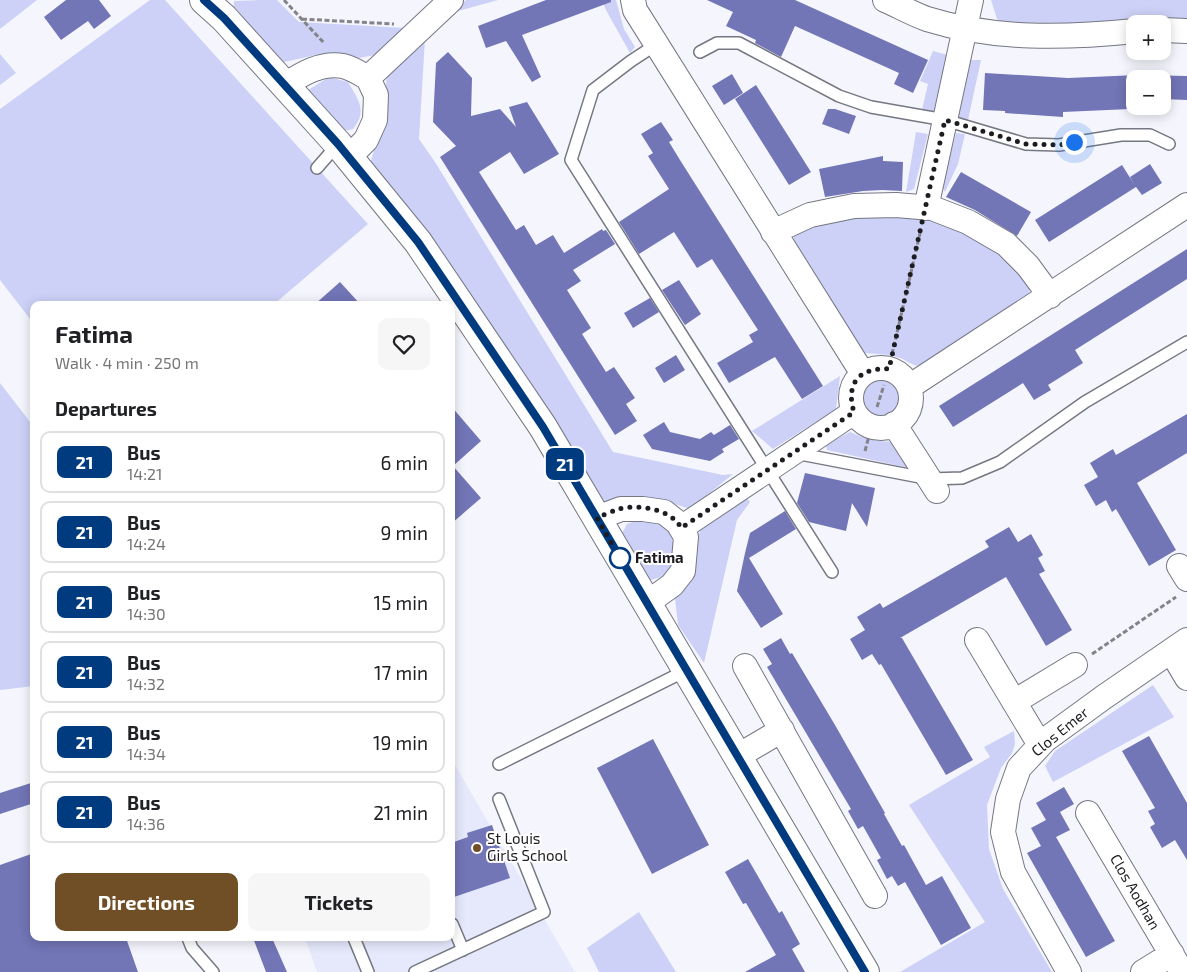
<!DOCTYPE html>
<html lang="en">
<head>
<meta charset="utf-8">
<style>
  body { margin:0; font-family:"Exo 2",sans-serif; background:#f6f6f6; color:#202124; height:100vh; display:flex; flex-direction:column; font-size:19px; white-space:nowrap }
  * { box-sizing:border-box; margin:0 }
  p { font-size:16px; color:#757577 }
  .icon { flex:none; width:28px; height:28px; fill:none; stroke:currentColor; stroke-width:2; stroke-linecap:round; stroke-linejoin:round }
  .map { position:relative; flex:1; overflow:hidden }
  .side { position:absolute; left:30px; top:301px; width:425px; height:640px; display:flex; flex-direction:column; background:#fff; border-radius:10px; box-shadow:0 2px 12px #0003 }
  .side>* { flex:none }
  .badge { padding:0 10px; border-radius:8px; font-size:18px; line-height:32px }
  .tools { position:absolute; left:1126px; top:15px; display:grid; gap:10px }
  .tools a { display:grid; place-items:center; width:45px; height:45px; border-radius:10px; background:#fff; box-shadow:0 2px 12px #0003; font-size:25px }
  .you { position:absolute; width:25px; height:25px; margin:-12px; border:4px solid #fff; border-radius:50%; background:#1a73e8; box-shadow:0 0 0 8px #1a73e833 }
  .map>.badge { position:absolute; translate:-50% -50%; box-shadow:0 0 0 2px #fff }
  h2 { padding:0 25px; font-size:19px; line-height:45px }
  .round { display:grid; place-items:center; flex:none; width:52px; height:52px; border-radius:10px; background:#f6f6f6 }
  .summary { display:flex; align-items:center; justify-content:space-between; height:85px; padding:0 25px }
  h1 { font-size:24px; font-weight:700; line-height:38px }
  .action { display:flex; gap:10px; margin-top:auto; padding:10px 25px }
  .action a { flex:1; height:58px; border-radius:10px; background:#704f26; color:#fff; font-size:20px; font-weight:700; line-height:58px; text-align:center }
  .action a+a { background:#f6f6f6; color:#202124 }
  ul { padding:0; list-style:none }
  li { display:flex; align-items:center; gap:15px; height:62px; margin:0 10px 8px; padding:0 15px; border:2px solid #e0e0e0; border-radius:10px }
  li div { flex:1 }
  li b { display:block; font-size:19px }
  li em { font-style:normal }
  li .badge { min-width:55px; font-weight:700; text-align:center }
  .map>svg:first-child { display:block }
</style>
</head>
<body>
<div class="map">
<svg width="1187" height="972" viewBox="0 0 1187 972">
  <rect width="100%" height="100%" fill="#f5f6fd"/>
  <!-- built -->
  <path fill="#e6e8fc" d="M451,758L575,972H317L305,938H451Z"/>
  <!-- green -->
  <path fill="#cdd1f7" d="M0,0H37L0,29Z
    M150,0H165L368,224L273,305H34V324L0,280V109Z
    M260,0H277L299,22L406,28L375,55L348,60L316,55L280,63L233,14L234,1Z
    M466,0H498L451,13Z
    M602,0H616L624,29L635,47L630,53L606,10Z
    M991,0H1187V20L1157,18L1094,26L998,22Z
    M425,39L419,139L435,162L613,452L723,475L733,474L690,509L662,500H625L599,502L370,165L381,124L387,76Z
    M933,51L948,55L935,115L921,114L928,84L920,81Z
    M0,54L16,73L0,85Z
    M971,60H981L968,120L958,119Z
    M329,77L348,82C358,99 368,111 353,129L340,132L305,92Z
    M916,132L928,134L914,189L906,192Z
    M956,133L965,134L958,164L945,192L942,187Z
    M895,213L936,219L989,244L1030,285L1029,296L920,366C909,365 906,359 897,357C885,353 873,355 861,352L793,245L794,235C815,216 867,215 895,213Z
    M840,376L836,409L773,449L752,431Z
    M863 398a18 18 0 1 1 36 0a18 18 0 1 1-36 0Z
    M0,383L34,427V686L0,690Z
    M850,432C866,439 879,443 896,441L909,468L827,450L826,445Z
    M746,497L750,502L737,520L704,663L678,625L675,598L690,579L696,563L698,537L702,526Z
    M638,520C643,520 649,519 654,520C674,526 682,560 666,574C661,578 653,579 647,581L620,537L627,524Z
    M1153,685L1174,717L1053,782L1045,766L1055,751Z
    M1014,731L1015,744L1012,753L1001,768L987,805L989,849L1003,889L1052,972H900L985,922L909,805L990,757L984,747Z
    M639,912L676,972H599L587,948Z"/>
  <!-- building -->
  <path fill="#7275b6" d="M66,0H99L111,16L94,29L88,21L61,40L44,17Z
    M546,0H611V2L522,35L541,77L532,82L506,41L486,48L478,26Z
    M707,0H795L928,60L913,93L894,84L899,73L795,26L781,57L755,43L756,40L726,26L733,12Z
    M448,52L472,78L471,116L500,109L516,127L509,107L527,102L559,154L524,174L510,152L479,172L516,230L524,225L536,245L553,235L564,253L602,229L603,231L606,230L615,244L573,270L581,281L567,290L591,328L582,334L606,372L614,367L635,398L626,404L637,421L615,435L440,157L456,146L433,122L436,63Z
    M985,73L1068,78L1138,75L1187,76V100L1162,99V79H1135V99L1129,100L1130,109L1063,112V117L1005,113V111L983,110Z
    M732,74L743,93L724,105L712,86Z
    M756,85L811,172L789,185L735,99Z
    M828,109H835L856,116L849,134L822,124Z
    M661,122L673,140L669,142L680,160L823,386L802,399L775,357L729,383L717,363L753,342L749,335L758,330L712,259L697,268L674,232L639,254L619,222L669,189L648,156L653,153L641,134Z
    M883,156V161L903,162L902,191L882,190L863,191L825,197L819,169Z
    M1150,164L1162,183L1142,195L1136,187L1049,242L1035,220L1122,165L1134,184L1130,177Z
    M961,172L1031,212L1017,236L975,210L946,197Z
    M1187,249V279L1075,350L1083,363L1048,385L1051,390L1034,400L1023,383L953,427L939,406Z
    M679,280L701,314L685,325L662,290Z
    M340,282L361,305H314Z
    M650,298L659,312L633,328L624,313Z
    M676,355L685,370L664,383L655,368Z
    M451,406L481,441L453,466L481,498L451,524Z
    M1187,414V453L1137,483L1176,550L1149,566L1116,509L1112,512L1106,500L1096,506L1084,485L1098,477L1090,463L1113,449L1116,455Z
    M664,422L670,432L700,439L711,432L714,435L730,425L739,439L722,449L724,452L710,461L652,449L643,435Z
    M805,473L875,488L867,527L852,503L846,531L809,522L797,503Z
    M785,511L796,529L749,558L783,614L761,628L737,591L745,553L750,533Z
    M1009,527L1018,542L1031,534L1043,555L1038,558L1045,571L1039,574L1072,630L1046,646L1006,577L900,638H902L973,760L946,775L881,664L879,665L872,654L862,660L850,639L865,630L857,617L880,603L883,608L989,547L985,541Z
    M781,638L790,654L792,653L835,725L885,813L884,814L902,846L904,845L926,885L942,876L971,928L941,945L905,882L898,886L892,876L887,879L877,860L881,858L863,826L858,829L848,811L851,809L767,667L772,664L763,649Z
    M1149,736L1187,803V860L1175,840L1162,848L1150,827L1155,824L1148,811L1155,808L1122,751Z
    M653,739L709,845L652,874L597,768Z
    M34,782V803L0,814V793Z
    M1064,787L1074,804L1060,812L1070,830L1056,837L1115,941L1086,957L1027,853L1041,846L1031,828L1046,820L1036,803Z
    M492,825L510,878L451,898V843L468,837L467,833Z
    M34,853V938H126L138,972H0V865Z
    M748,859L779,913L782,911L800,944L792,949L805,972H745L776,955L746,903L743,904L725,872Z
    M253,938H272L287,972H266Z"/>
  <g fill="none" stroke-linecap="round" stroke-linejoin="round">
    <defs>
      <path id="service" d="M657,44L631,61L593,90L571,160L832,572
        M700,52L717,43H739L839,96L871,107L945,120L1026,144L1059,145L1121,135H1150L1169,144
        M317,168L338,144
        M795,453L930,479L962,478L1000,462L1085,402L1187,342
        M499,764L687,670
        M452,924L463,950
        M188,938L192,948L213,972
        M354,938L368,972
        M415,972L544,912L499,799"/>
      <path id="minor" d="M633,0L635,10L863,374
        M885,0C899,6 913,14 927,19C994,40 1066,38 1135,31
        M1162,30L1187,31
        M368,78L451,0
        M286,85C302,73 322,62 343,66C352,68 361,74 368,78L376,95L375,120L366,140L349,157
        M926,208L971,0
        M773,232L810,215L854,206L896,205L932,208L968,222L1006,244L1028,266L1050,296
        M851 398a30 30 0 1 1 60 0a30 30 0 1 1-60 0Z
        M909,387L1187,205
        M894,424L937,491
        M597,518L621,509H643L664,512L678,523L686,537L683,571L672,585L647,603
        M681,528L854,412
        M1179,566L1187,579
        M977,640L1040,745
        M1171,651L1187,678
        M745,666L875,896
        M1014,702L1075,665
        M738,756L782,730
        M1088,813L1182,972
        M1069,972L1013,872L1003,832L1008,799L1019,768L1045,740L1104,697L1187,640
        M1143,972L1172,954"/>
      <path id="tertiary" d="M204,0L224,18L338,144L418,242L543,427L865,972"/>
    </defs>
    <!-- service casing -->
    <use href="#service" stroke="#757782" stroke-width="14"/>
    <!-- minor casing -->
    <use href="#minor" stroke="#757782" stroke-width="26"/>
    <!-- tertiary casing -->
    <use href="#tertiary" stroke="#757782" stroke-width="30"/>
    <!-- path -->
    <path stroke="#838389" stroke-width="3" stroke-dasharray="5 2.5" stroke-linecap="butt" d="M284,0L324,43
      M302,19L394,24
      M887,376L921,229
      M877,407L884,385
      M865,451L871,428
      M1092,654L1176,597"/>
    <!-- service -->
    <use href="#service" stroke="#fff" stroke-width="11"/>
    <!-- minor -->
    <use href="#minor" stroke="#fff" stroke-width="24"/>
    <!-- tertiary -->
    <use href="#tertiary" stroke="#fff" stroke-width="28"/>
  </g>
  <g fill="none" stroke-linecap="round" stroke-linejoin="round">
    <defs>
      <path id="line" d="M204,0L224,18L338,144L418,242L543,427L865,972"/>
    </defs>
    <!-- line casing -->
    <use href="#line" stroke="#fff" stroke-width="11"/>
    <!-- line -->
    <use href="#line" stroke="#003b80" stroke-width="8"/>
    <!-- walk -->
    <path stroke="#1c1c21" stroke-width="5" stroke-dasharray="0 9" d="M620,558L597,518C604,515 612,511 619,509C638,504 672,509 681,528L854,412C845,383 860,367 889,369L945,120L1026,144L1059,145L1074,142"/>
  </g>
  <!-- markers -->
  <circle fill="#fff" stroke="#003b80" stroke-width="2.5" cx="620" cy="558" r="10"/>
  <circle fill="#704f26" stroke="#fff" stroke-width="2" cx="477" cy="848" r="5"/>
  <g text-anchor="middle" stroke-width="4" stroke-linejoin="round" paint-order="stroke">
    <!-- stop labels -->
    <g font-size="15" font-weight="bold" fill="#1c1c21" stroke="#fff" text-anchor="start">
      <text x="635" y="563">Fatima</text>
    </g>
    <!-- street labels -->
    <g font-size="15" fill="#1c1c21" stroke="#fff">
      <text transform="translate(1060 732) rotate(-39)" y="5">Clos Emer</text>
      <text transform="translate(1135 892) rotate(60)" y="5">Clos Aodhan</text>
    </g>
    <!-- poi labels -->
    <g font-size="15" fill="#1c1c21" stroke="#fff" text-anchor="start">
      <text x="487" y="844">St Louis<tspan x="487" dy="17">Girls School</tspan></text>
    </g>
  </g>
</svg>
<div class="tools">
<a>+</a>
<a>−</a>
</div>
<div class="you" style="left:1074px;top:142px"></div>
<b class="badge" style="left:565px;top:464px;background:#003b80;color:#fff">21</b>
<section class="side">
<div class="summary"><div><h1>Fatima</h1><p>Walk · 4 min · 250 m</p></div><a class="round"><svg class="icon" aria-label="heart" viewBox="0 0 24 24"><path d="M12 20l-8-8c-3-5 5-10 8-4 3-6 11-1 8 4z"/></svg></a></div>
<h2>Departures</h2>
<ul>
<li><span class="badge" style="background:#003b80;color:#fff">21</span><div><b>Bus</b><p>14:21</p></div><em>6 min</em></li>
<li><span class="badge" style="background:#003b80;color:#fff">21</span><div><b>Bus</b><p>14:24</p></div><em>9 min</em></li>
<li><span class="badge" style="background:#003b80;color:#fff">21</span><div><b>Bus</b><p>14:30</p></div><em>15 min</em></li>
<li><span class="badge" style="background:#003b80;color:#fff">21</span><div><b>Bus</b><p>14:32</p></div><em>17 min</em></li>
<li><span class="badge" style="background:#003b80;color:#fff">21</span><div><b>Bus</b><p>14:34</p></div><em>19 min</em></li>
<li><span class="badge" style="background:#003b80;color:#fff">21</span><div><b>Bus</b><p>14:36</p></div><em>21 min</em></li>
</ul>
<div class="action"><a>Directions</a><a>Tickets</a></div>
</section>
</div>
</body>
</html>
